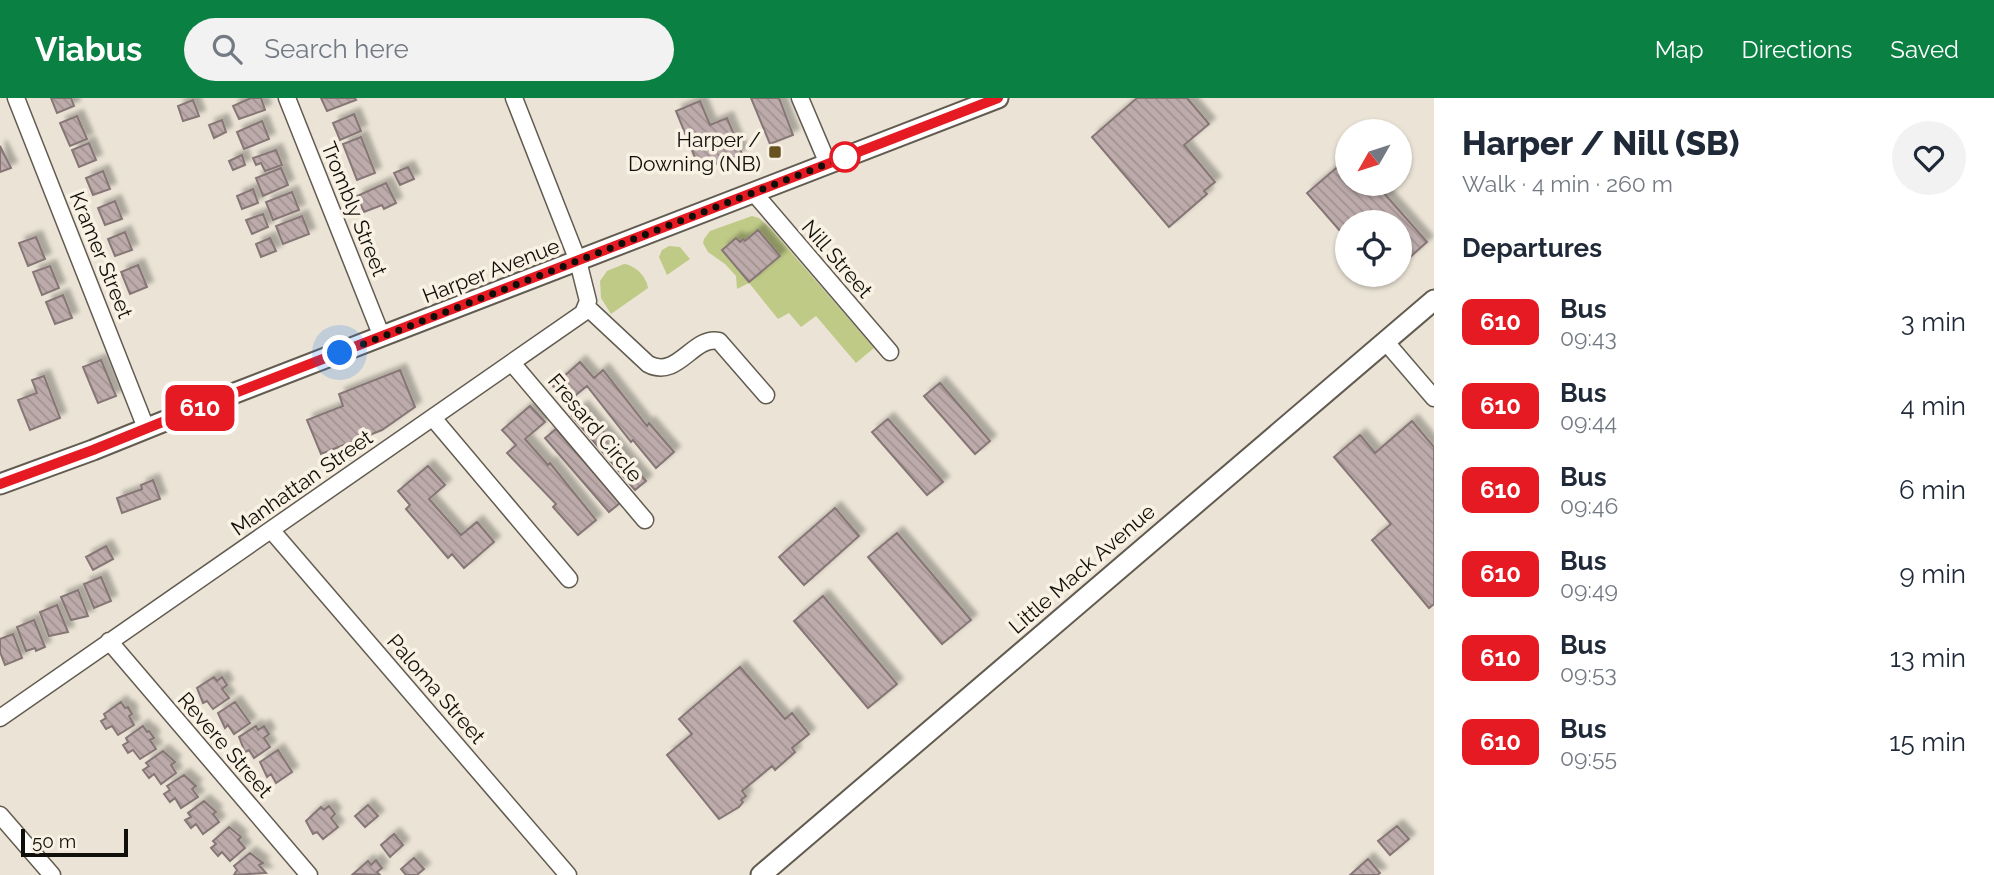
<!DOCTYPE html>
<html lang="en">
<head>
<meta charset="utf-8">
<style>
  body { margin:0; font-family:Raleway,sans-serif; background:#f2f2f3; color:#1f2937; height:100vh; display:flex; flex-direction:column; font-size:26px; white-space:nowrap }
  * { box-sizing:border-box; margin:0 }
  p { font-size:23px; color:#747a83 }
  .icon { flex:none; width:38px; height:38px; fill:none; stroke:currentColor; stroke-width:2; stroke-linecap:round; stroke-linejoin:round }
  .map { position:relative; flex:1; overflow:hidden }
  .side { display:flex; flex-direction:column; background:#fff; width:560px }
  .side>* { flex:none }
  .badge { padding:0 14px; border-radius:10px; font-size:24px; line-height:46px }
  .needle { width:46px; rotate:231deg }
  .tools { position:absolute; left:1335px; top:21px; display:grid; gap:14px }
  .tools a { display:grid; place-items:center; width:77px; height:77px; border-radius:50%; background:#fff; box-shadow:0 2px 5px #0004; font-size:35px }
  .scale { position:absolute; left:21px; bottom:18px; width:107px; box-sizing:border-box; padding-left:7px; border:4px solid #110f0a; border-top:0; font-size:19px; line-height:24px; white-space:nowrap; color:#110f0a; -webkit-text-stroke:5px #f9f1e3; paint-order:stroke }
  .you { position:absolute; width:35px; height:35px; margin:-18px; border:5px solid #fff; border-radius:50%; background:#1a73e8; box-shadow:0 0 0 10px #1a73e833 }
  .map>.badge { position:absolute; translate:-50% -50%; box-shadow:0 0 0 4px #fff }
  h2 { padding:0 28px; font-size:26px; line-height:63px }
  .round { display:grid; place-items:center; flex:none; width:74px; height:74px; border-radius:37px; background:#f2f2f3 }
  .summary { display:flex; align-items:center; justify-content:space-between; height:119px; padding:0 28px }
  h1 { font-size:33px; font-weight:800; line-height:52px }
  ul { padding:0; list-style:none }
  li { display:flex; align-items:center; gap:21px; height:84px; padding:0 28px }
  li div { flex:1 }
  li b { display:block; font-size:26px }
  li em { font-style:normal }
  li .badge { min-width:77px; font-weight:700; text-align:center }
  header { display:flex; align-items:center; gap:42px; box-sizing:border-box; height:98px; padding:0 35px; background:#0b8043; color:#fff }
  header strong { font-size:33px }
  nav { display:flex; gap:38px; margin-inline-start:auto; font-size:24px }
  .search { width:490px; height:63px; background:#f2f2f3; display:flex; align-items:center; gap:18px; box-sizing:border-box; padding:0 24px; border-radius:38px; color:#747a83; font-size:26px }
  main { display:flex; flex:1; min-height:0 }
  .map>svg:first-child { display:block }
</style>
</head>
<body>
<header>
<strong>Viabus</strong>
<div class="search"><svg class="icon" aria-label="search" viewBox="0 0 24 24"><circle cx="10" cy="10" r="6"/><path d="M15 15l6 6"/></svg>Search here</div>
<nav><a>Map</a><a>Directions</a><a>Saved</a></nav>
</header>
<main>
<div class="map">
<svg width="1434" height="777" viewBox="0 0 1434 777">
  <defs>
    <pattern id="building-back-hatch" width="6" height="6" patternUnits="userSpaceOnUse" patternTransform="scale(1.75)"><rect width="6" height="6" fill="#bcabaa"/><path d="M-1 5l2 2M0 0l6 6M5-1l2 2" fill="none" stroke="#a19291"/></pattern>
    <filter id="shadow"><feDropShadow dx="6" dy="-6" stdDeviation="2" flood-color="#0004"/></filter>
  </defs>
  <rect width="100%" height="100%" fill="#ebe4d6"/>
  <!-- grass -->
  <path fill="#bfca87" d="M752,118L759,120L771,131L874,250L856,265L816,218L801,229L789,215L778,221L749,185L737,191L736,178L725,166L708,154L703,145L704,141L710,133Z
    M669,148L680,149L690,161L667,177L659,159L662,152Z
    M624,166C635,167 647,179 648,190L611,216L601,200L600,183L607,173Z"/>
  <!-- building -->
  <path fill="url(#building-back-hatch)" stroke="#867675" stroke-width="2" filter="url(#shadow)" d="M51,0H71L74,8L57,15Z
    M251,0H261L265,12L239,21L233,8Z
    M321,0H355L356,2L327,13Z
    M751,0H779L793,37L770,46Z
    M1137,0H1187L1209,26L1184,47L1215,84L1204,93L1207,96L1169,129L1092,39Z
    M193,2L199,18L183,23L178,8Z
    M700,3L710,27L727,20L742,56L700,72L676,13Z
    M354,16L361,33L340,42L333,25Z
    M77,18L87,41L70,48L60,25Z
    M222,22L226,34L214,40L209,27Z
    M262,23L269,41L244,51L237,34Z
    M361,39L375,75L357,82L343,46Z
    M89,45L96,62L79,69L72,52Z
    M0,48L11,70L0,74Z
    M276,52L282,67L265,73L261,65L256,67L253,60Z
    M242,57L245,67L233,72L229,63Z
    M1348,60V86H1376L1427,144L1400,168V124H1348V142L1307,95Z
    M408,69L414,81L400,87L394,75Z
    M281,70L288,87L263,98L256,80Z
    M103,73L110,91L93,97L86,80Z
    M386,85L396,105L384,111L382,107L364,114L357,98Z
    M253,91L258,105L242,111L237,98Z
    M292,94L299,112L273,122L266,104Z
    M115,103L122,121L105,127L98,110Z
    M263,116L268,129L252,136L246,122Z
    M302,118L309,136L283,146L276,128Z
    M758,132L780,158L749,184L722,152L736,140L740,144L743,141L745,143Z
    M125,134L132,152L115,158L108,141Z
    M36,139L45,161L28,168L19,145Z
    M270,140L276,153L261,159L256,146Z
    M138,167L147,189L130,196L121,174Z
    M50,168L59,190L42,197L33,174Z
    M63,197L72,220L55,226L46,204Z
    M101,262L116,298L98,305L83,269Z
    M580,264L594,280L603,272L647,328L649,325L674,354L656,370L633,342L631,344L587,288L567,304L553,288Z
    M400,272L415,309L382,332L321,356L307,322L343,308L339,296Z
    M44,278L60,320L30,332L18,302L37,295L32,282Z
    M940,285L990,343L975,356L924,298Z
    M530,308L545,324L525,341L548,367L550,365L596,422L578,437L553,409L556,406L507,355L516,347L502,332Z
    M582,309L646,383L635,392L572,318Z
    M888,321L943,384L927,397L872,334Z
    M1412,323L1434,349V506L1429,510L1372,442L1391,426L1334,359L1360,337L1375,355Z
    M556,331L620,405L609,414L545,340Z
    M428,368L445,387L429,401L461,437L477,424L494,444L464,470L452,456L448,460L406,411L410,407L398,393Z
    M153,382L160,401L122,415L117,400L142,391L141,387Z
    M835,410L859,438L804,487L779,459Z
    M897,435L971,522L942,546L868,459Z
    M106,448L113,461L93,472L86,459Z
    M101,479L111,503L94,510L84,486Z
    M78,492L88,518L71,522L61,499Z
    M823,498L897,586L868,610L794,523Z
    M57,507L68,534L49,538L40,514Z
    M34,522L45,549L36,553L35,550L26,553L17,529Z
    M13,536L22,560L5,567L0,554V541Z
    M740,569L785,621L792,615L809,636L792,650L795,654L775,672L772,668L742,693L746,698L741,702L743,704L739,709L719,721L667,657L692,636L679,621Z
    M214,579L217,583L222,579L227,587L222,591L229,600L213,611L207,603L203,605L197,590Z
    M121,604L125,610L128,609L132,616L129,618L134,627L118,637L112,628L106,631L101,623L106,620L104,616Z
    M235,604L250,625L234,636L228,627L225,630L218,615Z
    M143,628L147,634L149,633L154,640L150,642L156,651L140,661L133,652L128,655L123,647L128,644L126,640Z
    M256,628L258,632L264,628L269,636L264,640L270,649L254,660L249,652L245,654L239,639Z
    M278,652L292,674L276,685L271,676L267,679L260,664Z
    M163,653L175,664L171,667L176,675L161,686L154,676L149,680L143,672L149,668L146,665Z
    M184,677L196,688L192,691L198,699L181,710L175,700L170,704L164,696L170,692L167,688Z
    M204,703L216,714L213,716L219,724L203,736L196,726L191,730L185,722L191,719L188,715Z
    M368,707L378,718L365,729L355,718Z
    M329,708L335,716L331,720L338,729L323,741L317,734L313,736L306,723L321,709L324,712Z
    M1397,728L1409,741L1390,757L1378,743Z
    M229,729L241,739L238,742L245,750L230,763L222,754L218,758L211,750L216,746L213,743Z
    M394,736L403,747L390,759L381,747Z
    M250,755L263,765L259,767L266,775L234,777L237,772L234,768Z
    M414,760L424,771L417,777H406L401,771Z
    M1368,761L1380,775L1377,777H1350Z
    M376,762L382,770L377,774L380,777L353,776L368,763L371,767Z"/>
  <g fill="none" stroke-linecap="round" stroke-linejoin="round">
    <defs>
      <path id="minor" d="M16,0L146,330
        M287,0L382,239
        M800,0L828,66
        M754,95L890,254
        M587,209L648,266C678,282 693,237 719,243L766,297
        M1385,243L1434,300
        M512,265L645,422
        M433,320L569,481
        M272,433L568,777
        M109,543L309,777
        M0,620L583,215L588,203L578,163L514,0
        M0,717L52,777"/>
      <path id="major" d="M0,386L93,352L222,300L998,0
        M761,777L1434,202"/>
    </defs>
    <!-- minor casing -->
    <use href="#minor" stroke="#625b50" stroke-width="19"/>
    <!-- major casing -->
    <use href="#major" stroke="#625b50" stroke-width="23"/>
    <!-- minor -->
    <use href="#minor" stroke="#fff" stroke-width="16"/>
    <!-- major -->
    <use href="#major" stroke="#fff" stroke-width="19"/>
  </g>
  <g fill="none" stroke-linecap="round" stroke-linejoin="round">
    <defs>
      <path id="line" d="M0,386L93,352L222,300L998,0"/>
    </defs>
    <!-- line casing -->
    <use href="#line" stroke="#fff" stroke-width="16"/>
    <!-- line -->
    <use href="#line" stroke="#e51a23" stroke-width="10"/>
    <!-- walk -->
    <path stroke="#110f0a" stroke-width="7" stroke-dasharray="0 12.6" d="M340,255L845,59"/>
  </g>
  <!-- markers -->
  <rect fill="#685221" stroke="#f9f1e3" stroke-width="2.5" x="768" y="47" width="14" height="14" rx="3.5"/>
  <circle fill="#fff" stroke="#e51a23" stroke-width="3.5" cx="845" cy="59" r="14"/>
  <g text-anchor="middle" stroke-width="7" stroke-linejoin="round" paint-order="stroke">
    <!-- poi labels -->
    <g font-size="21" fill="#110f0a" stroke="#f9f1e3" text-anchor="end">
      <text x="761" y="49">Harper /<tspan x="761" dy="24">Downing (NB)</tspan></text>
    </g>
    <!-- street labels -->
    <g font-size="21" fill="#110f0a" stroke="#f9f1e3">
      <text transform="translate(354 111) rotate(68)" y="7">Trombly Street</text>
      <text transform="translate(101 157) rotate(68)" y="7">Kramer Street</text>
      <text transform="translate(837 161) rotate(49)" y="7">Nill Street</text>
      <text transform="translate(491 173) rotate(-21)" y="7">Harper Avenue</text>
      <text transform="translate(595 330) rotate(50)" y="7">Fresard Circle</text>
      <text transform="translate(302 385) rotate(-35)" y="7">Manhattan Street</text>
      <text transform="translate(1082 471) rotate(-41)" y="7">Little Mack Avenue</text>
      <text transform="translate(436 591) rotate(49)" y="7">Paloma Street</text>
      <text transform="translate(225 647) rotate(49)" y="7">Revere Street</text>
    </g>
  </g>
</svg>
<div class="tools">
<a><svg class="needle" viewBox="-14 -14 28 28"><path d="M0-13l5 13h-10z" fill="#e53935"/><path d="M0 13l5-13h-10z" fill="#747a83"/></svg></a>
<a><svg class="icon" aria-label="locate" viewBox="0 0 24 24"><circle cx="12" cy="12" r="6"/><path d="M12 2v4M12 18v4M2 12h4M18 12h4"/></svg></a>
</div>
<div class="scale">50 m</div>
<div class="you" style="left:340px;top:255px"></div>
<b class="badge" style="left:200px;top:310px;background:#e51a23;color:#fff">610</b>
</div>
<section class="side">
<div class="summary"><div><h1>Harper / Nill (SB)</h1><p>Walk · 4 min · 260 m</p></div><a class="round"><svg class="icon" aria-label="heart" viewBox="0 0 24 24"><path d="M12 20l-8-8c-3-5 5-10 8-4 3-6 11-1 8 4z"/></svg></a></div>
<h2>Departures</h2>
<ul>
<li><span class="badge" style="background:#e51a23;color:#fff">610</span><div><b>Bus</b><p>09:43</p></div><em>3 min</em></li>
<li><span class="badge" style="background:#e51a23;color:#fff">610</span><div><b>Bus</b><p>09:44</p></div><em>4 min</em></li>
<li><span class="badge" style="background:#e51a23;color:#fff">610</span><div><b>Bus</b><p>09:46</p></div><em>6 min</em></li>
<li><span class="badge" style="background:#e51a23;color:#fff">610</span><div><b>Bus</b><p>09:49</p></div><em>9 min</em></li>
<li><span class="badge" style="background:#e51a23;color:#fff">610</span><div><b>Bus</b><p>09:53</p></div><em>13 min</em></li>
<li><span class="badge" style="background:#e51a23;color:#fff">610</span><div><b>Bus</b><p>09:55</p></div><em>15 min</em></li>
</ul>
</section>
</main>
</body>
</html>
